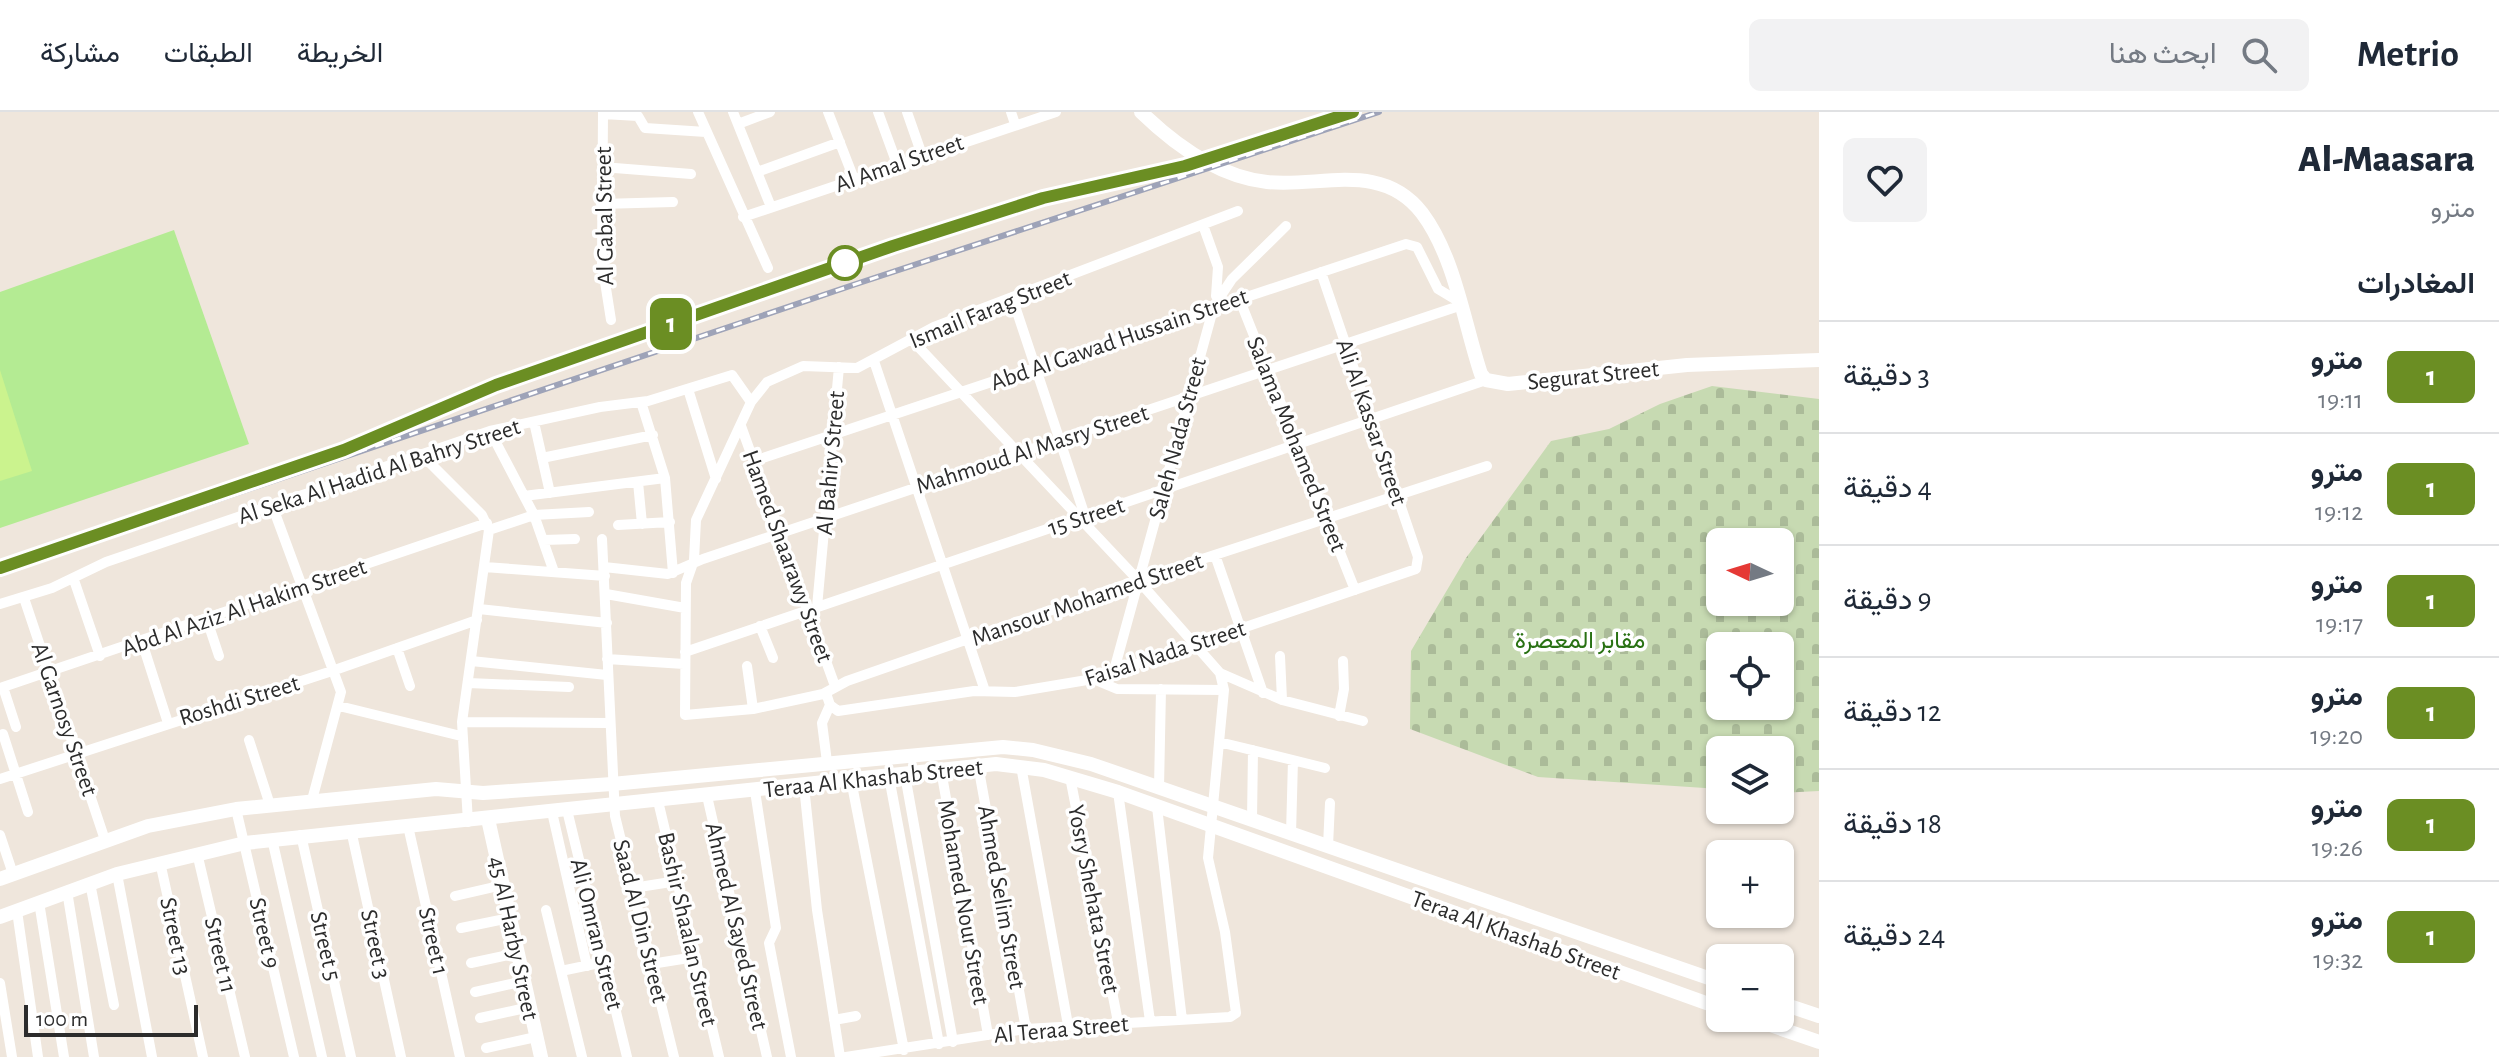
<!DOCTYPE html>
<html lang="ar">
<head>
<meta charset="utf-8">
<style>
  body { margin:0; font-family:"Alegreya Sans",Vazirmatn,sans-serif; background:#f2f2f3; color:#1f2937; direction:rtl; height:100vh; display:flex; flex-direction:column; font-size:30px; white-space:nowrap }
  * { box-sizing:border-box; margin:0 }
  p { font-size:26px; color:#747a83 }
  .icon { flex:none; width:44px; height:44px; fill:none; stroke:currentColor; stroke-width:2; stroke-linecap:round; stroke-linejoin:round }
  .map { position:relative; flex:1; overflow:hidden; direction:ltr }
  .side { display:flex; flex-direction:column; background:#fff; width:680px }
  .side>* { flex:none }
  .badge { padding:0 16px; border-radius:12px; font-size:28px; line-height:52px }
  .needle { width:52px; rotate:274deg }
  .tools { position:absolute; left:1706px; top:416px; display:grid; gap:16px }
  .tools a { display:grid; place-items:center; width:88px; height:88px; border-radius:12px; background:#fff; box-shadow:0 2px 6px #0004; font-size:40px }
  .scale { position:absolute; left:24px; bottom:20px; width:174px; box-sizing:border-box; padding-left:8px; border:4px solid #2c2c2c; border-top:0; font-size:22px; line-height:28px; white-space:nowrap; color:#2c2c2c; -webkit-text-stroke:6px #fff; paint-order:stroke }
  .map>.badge { position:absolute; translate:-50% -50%; box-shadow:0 0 0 4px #fff }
  h2 { padding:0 24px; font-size:30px; line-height:72px }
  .round { display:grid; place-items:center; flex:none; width:84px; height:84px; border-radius:12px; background:#f2f2f3 }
  .overview { display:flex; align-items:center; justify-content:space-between; height:136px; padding:0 24px }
  h1 { font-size:38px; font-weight:800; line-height:60px }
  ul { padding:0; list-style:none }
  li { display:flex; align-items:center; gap:24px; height:112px; padding:0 24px; border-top:2px solid #e0e1e3 }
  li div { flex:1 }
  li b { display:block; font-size:30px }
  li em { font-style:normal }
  li .badge { min-width:88px; font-weight:700; text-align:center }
  header { display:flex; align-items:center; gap:48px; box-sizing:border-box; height:112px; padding:0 40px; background:#fff; border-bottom:2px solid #e0e1e3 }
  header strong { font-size:38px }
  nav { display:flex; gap:44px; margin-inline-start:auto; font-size:28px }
  .search { width:560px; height:72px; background:#f2f2f3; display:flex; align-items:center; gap:20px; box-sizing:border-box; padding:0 28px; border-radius:12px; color:#747a83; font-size:30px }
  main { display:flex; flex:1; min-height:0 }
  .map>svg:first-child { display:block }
</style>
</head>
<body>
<header>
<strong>Metrio</strong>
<div class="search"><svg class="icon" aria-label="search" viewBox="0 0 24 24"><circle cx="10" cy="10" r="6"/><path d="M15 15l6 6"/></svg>ابحث هنا</div>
<nav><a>الخريطة</a><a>الطبقات</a><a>مشاركة</a></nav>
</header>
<main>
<section class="side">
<div class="overview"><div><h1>Al-Maasara</h1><p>مترو</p></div><a class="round"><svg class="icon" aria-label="heart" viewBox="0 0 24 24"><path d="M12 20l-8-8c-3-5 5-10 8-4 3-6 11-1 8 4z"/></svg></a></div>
<h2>المغادرات</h2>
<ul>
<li><span class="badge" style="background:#6b8e23;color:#fff">1</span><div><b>مترو</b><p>19:11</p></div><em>3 دقيقة</em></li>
<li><span class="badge" style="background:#6b8e23;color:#fff">1</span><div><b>مترو</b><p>19:12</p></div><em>4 دقيقة</em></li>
<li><span class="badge" style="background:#6b8e23;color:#fff">1</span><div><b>مترو</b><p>19:17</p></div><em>9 دقيقة</em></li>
<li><span class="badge" style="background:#6b8e23;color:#fff">1</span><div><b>مترو</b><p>19:20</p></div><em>12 دقيقة</em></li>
<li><span class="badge" style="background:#6b8e23;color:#fff">1</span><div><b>مترو</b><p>19:26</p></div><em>18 دقيقة</em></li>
<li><span class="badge" style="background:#6b8e23;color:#fff">1</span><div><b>مترو</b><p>19:32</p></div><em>24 دقيقة</em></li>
</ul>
</section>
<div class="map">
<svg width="1819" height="945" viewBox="0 0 1819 945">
  <defs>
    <pattern id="cemetery-stones" width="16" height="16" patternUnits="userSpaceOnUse" patternTransform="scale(2)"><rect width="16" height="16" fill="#c7dab2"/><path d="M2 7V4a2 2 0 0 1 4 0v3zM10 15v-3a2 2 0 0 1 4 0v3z" fill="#abbb99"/></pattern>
  </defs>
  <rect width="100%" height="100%" fill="#efe6dc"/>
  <!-- cemetery -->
  <path fill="url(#cemetery-stones)" fill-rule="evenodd" d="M1712,274L1819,287V679L1780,681V638H1720V677L1538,665L1410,617L1411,539L1466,446L1551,329L1609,317L1660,292ZM1720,430H1780V490H1720ZM1720,534H1780V594H1720Z"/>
  <!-- park -->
  <path fill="#b4eb93" d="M174,118L249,332L0,416V180Z"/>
  <!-- pitch -->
  <path fill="#cbf38e" d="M0,258L32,359L0,369Z"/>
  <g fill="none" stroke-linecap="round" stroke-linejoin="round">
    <!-- street -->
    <path stroke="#fff" stroke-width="10" d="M603,0L602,151L611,208
      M698,0L768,156
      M733,0L771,95
      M828,0L854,67
      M878,0L897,52
      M907,0L922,43
      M1011,0L1015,12
      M603,2L638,4L645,16L706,20
      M738,12L770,0
      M602,55L691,62
      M757,60L840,30
      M601,92L673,90
      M1238,99L934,215L857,256L803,254L767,270L751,290L696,408L694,448L686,471L685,603L753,597L823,582L847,569L1138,468L1487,354
      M743,105L1056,0
      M1203,113L1218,155L1216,184
      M1012,185L1085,404
      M1239,186L1355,478
      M874,249L985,579
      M688,277L716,367
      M641,290L665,366L673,461
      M534,310L550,381
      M741,314L835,574
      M490,319L534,403L554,460
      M421,342L482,403L489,418L462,610L468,710
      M542,346L653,323
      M754,349L1406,132L1417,135L1438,177L1458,189
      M638,370L642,412
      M524,384L665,366
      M272,393L341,580L312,688
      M618,413L670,410
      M489,418L534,403L589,400
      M602,427L615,704L674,945
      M544,428L575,427
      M1215,443L1263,581
      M485,455L605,464
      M604,455L668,462L703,447L1459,194
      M74,468L100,544
      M606,482L685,496
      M24,486L105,728
      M0,492L52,476L106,450L490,319L600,295L648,289L732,263L751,290
      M817,495L839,255
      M479,497L607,511
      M207,508L219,544
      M760,514L773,546
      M142,530L168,611
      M397,536L410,574
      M685,540L1486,268
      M1280,544L1282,588
      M607,547L684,552
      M471,549L607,563
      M747,554L753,597
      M1220,561L1282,588L1363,609
      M1113,562L1214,194L1232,167L1286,114
      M1093,567L1117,577L1224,578
      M468,571L569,575
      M3,575L16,615
      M0,576L487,411
      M826,581L830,593L838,599L974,579L1015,580L1093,567L1416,457L1418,445L1321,160
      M339,594L461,624
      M1339,604L1344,577L1343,549
      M462,610L609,611
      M3,622L28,700
      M249,628L270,693
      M1219,630L1325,656
      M827,650L822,611L830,593
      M978,653L1026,917
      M1021,654L1068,913
      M941,658L988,923
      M905,663L953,930
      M889,665L939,932
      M1070,665L1118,910
      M0,667L332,559L477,508
      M851,668L904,938
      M804,674L817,798L840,945
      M1159,676L1161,577
      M755,679L776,816L769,831L791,945
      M1118,680L1150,909
      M707,684L767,945
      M658,689L719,945
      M1157,695L1182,908
      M236,697L294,945
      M567,698L627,945
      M552,700L587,854
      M1252,708L1253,638
      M408,714L460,945
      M351,718L401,945
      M1291,722L1293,648
      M0,723L13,762
      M301,723L351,945
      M272,727L322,945
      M1328,734L1330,691
      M197,741L245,945
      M160,750L203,945
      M117,762L152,945
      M90,771L114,893
      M633,776L677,769
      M67,779L94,945
      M455,784L503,773
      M39,790L64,945
      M546,798L582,945
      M17,799L38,945
      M461,816L510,806
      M471,851L518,841
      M651,852L695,845
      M561,859L604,850
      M0,871L12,945
      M475,880L524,869
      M480,906L530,895
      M834,908L856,904
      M486,936L536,925
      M846,945L1026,917L1230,905L1236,901L1225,820L1208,746L1224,578L1220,561L1138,468L911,227"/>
    <!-- secondary -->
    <path stroke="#fff" stroke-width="14" d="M1141,0C1174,32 1219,65 1267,70C1319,76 1381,48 1422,101C1455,145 1464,211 1481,262L1486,268L1508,272L1687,253L1819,248
      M488,707L541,945
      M0,767L148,714L236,697L436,677L483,681L612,672L1003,635L1033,638L1091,652L1720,870
      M0,805L117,762L245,731L996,652L1044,658L1118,680L1720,896
      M1780,891L1819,904
      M1750,906L1819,930"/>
    <defs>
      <path id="rail" d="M392,317L496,273L893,134L1043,86L1204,48
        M0,461L853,173L1379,0"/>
    </defs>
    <!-- rail casing -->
    <use href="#rail" stroke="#9ea3b8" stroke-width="6"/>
    <!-- rail -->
    <use href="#rail" stroke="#fff" stroke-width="3" stroke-dasharray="9" stroke-linecap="butt"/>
  </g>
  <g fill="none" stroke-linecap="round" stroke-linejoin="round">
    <defs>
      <path id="line" d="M0,456L344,338L496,273L893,134L1043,86L1185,54L1353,0"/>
    </defs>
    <!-- line casing -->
    <use href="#line" stroke="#fff" stroke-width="18"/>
    <!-- line -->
    <use href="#line" stroke="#6b8e23" stroke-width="12"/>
  </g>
  <!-- markers -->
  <circle fill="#fff" stroke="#6b8e23" stroke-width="4" cx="845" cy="151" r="16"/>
  <g text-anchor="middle" stroke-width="7" stroke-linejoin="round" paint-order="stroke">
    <!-- street labels -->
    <g font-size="24" fill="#2c2c2c" stroke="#fff">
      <text transform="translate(899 51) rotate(-19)" y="8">Al Amal Street</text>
      <text transform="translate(604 104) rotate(-91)" y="8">Al Gabal Street</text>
      <text transform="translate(990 197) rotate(-22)" y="8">Ismail Farag Street</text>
      <text transform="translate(1119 227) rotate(-19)" y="8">Abd Al Gawad Hussain Street</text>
      <text transform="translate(1593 263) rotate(-6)" y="8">Segurat Street</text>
      <text transform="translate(1372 310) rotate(71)" y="8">Ali Al Kassar Street</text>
      <text transform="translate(1177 326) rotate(-75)" y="8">Saleh Nada Street</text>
      <text transform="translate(1297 332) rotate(68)" y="8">Salama Mohamed Street</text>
      <text transform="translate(1032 337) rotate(-18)" y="8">Mahmoud Al Masry Street</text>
      <text transform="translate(830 351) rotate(-85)" y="8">Al Bahiry Street</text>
      <text transform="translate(379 359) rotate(-18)" y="8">Al Seka Al Hadid Al Bahry Street</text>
      <text transform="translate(1086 404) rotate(-18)" y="8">15 Street</text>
      <text transform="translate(788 444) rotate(70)" y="8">Hamed Shaarawy Street</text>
      <text transform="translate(1087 487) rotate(-19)" y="8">Mansour Mohamed Street</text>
      <text transform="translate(244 495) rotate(-19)" y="8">Abd Al Aziz Al Hakim Street</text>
      <text transform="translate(1165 541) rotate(-18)" y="8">Faisal Nada Street</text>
      <text transform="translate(239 588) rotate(-17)" y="8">Roshdi Street</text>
      <text transform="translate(65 607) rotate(71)" y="8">Al Garnosy Street</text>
      <text transform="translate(873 666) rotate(-6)" y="8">Teraa Al Khashab Street</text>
      <text transform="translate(1002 785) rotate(80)" y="8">Ahmed Selim Street</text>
      <text transform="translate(1094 787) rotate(79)" y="8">Yosry Shehata Street</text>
      <text transform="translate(964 790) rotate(80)" y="8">Mohamed Nour Street</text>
      <text transform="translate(641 809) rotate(76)" y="8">Saad Al Din Street</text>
      <text transform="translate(737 814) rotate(77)" y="8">Ahmed Al Sayed Street</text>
      <text transform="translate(688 817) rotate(77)" y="8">Bashir Shaalan Street</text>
      <text transform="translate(265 821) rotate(77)" y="8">Street 9</text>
      <text transform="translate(597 822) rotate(76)" y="8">Ali Omran Street</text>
      <text transform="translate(1516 823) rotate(20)" y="8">Teraa Al Khashab Street</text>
      <text transform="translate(176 824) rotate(78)" y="8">Street 13</text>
      <text transform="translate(514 826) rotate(78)" y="8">45 Al Harby Street</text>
      <text transform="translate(434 829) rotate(77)" y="8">Street 1</text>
      <text transform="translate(376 832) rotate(78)" y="8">Street 3</text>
      <text transform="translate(326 834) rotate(77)" y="8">Street 5</text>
      <text transform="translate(221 843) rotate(77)" y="8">Street 11</text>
      <text transform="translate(1061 917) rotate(-5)" y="8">Al Teraa Street</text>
    </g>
    <!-- park labels -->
    <g font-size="24" fill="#297113" stroke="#fff">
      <text x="1580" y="536">مقابر المعصرة</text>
    </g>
  </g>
</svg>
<div class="tools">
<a><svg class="needle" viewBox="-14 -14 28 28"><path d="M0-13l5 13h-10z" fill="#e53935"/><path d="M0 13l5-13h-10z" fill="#747a83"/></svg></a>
<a><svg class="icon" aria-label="locate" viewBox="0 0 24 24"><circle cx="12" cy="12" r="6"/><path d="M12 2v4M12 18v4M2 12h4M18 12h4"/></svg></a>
<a><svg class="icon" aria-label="layers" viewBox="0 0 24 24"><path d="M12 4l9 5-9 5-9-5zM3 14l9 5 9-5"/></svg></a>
<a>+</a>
<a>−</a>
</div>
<div class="scale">100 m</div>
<b class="badge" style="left:671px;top:212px;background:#6b8e23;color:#fff">1</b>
</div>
</main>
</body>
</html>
